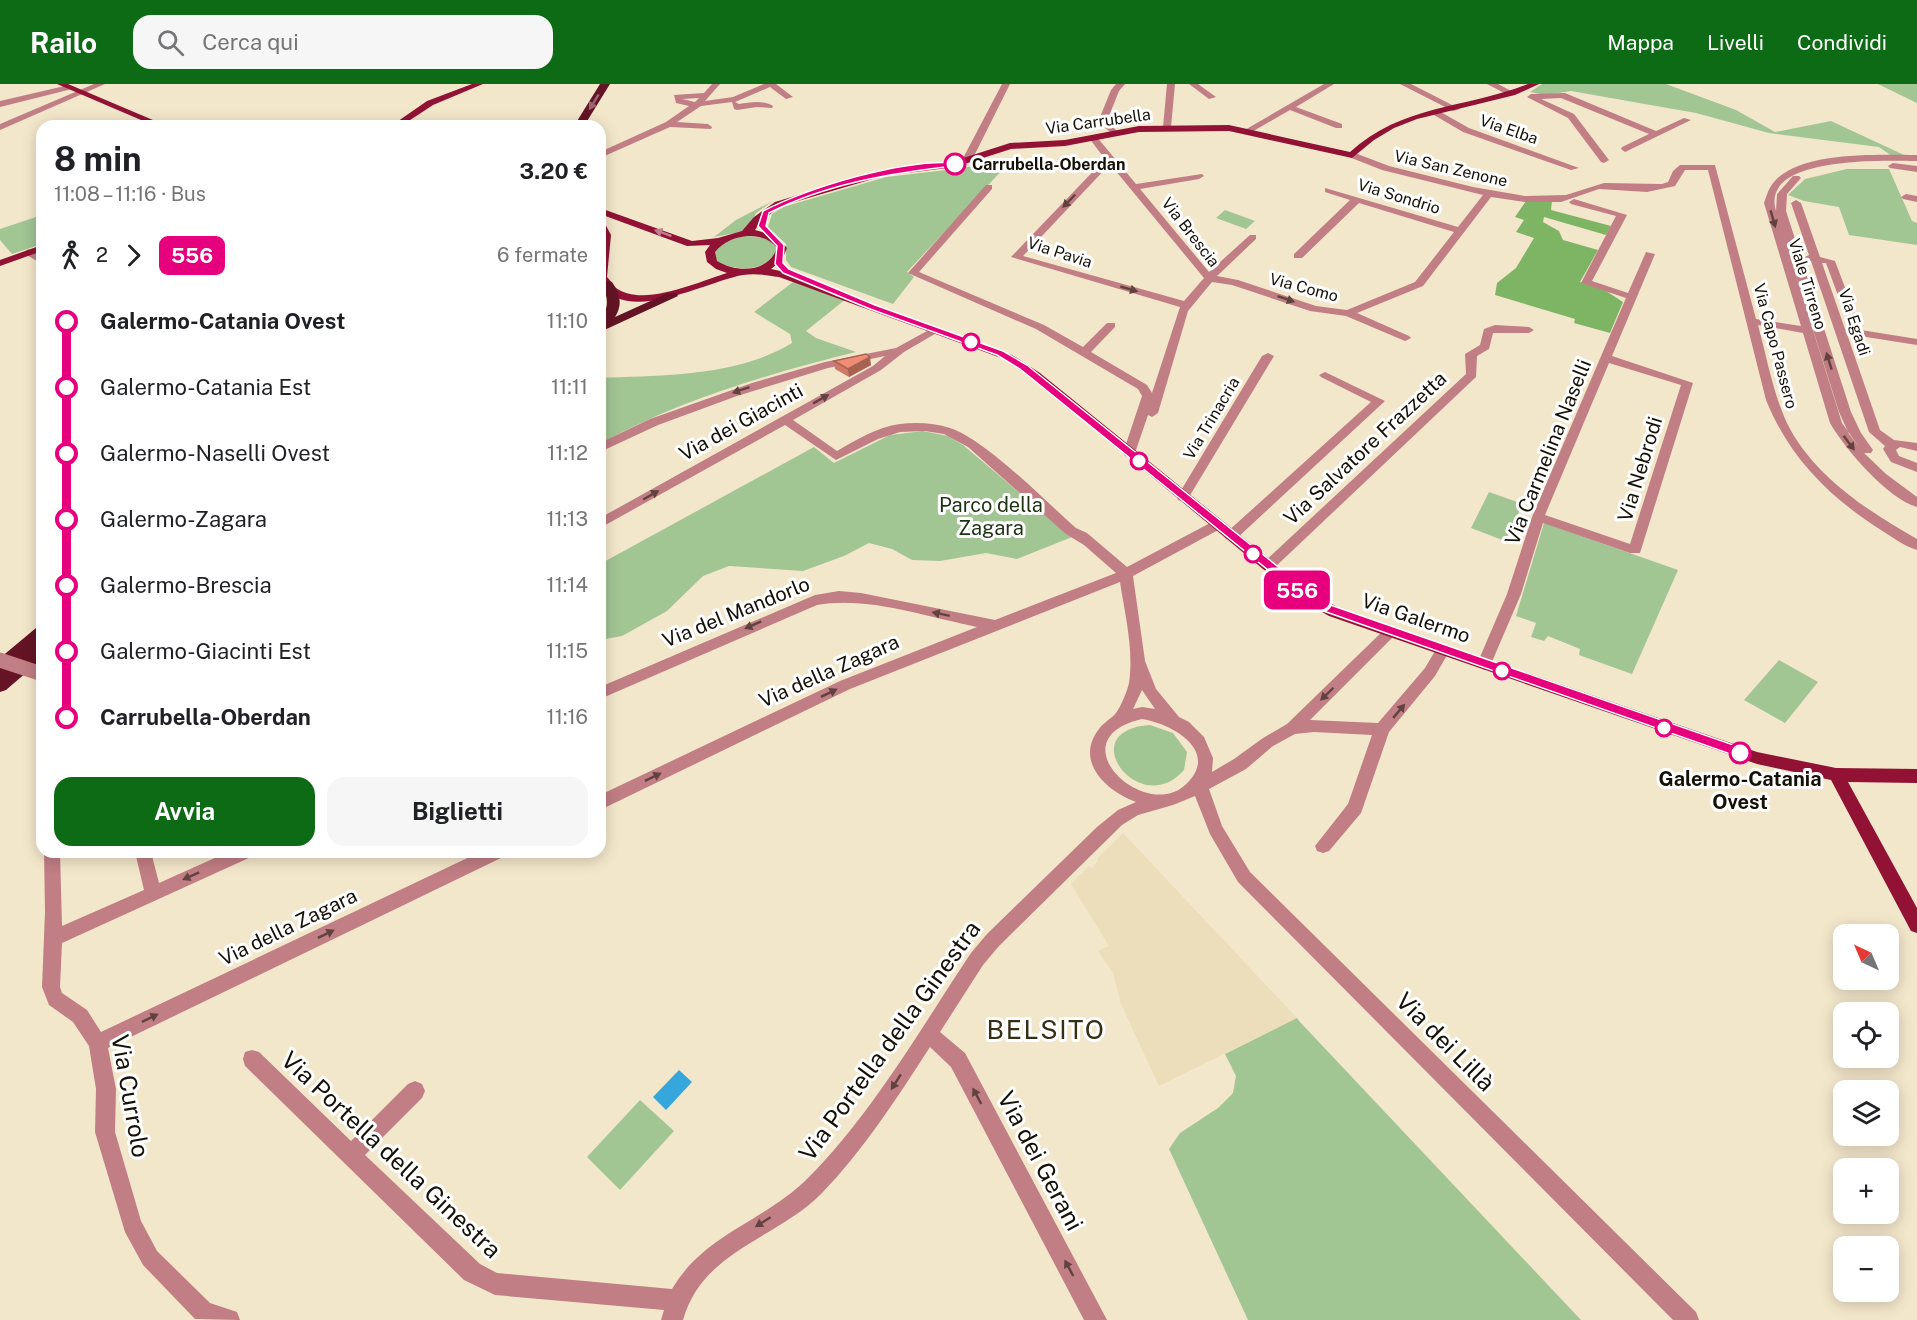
<!DOCTYPE html>
<html lang="it">
<head>
<meta charset="utf-8">
<style>
  body { margin:0; font-family:"Public Sans",sans-serif; background:#f6f6f6; color:#202124; height:100vh; display:flex; flex-direction:column; font-size:22px; white-space:nowrap }
  * { box-sizing:border-box; margin:0 }
  p { font-size:20px; color:#757577 }
  .icon { flex:none; width:33px; height:33px; fill:none; stroke:currentColor; stroke-width:2; stroke-linecap:round; stroke-linejoin:round }
  .map { position:relative; flex:1; overflow:hidden }
  .side { position:absolute; left:36px; top:36px; width:570px; height:738px; display:flex; flex-direction:column; background:#fff; border-radius:18px; box-shadow:0 3px 15px #0003 }
  .side>* { flex:none }
  .badge { padding:0 12px; border-radius:9px; font-size:21px; line-height:39px }
  .needle { width:39px; rotate:316deg }
  .controls { position:absolute; left:1833px; top:840px; display:grid; gap:12px }
  .controls a { display:grid; place-items:center; width:66px; height:66px; border-radius:12px; background:#fff; box-shadow:0 3px 15px #0003; font-size:30px }
  .map>.badge { position:absolute; translate:-50% -50%; box-shadow:0 0 0 3px #fff }
  .legs { display:flex; align-items:center; gap:9px; height:66px; padding:0 18px; font-size:20px }
  .legs p { margin-inline-start:auto }
  .summary { display:flex; align-items:center; justify-content:space-between; height:102px; padding:0 18px }
  h1 { font-size:33px; font-weight:700; line-height:45px }
  .button { display:flex; gap:12px; margin-top:auto; padding:12px 18px }
  .button a { flex:1; height:69px; border-radius:18px; background:#0d6a15; color:#fff; font-size:24px; font-weight:700; line-height:69px; text-align:center }
  .button a+a { background:#f6f6f6; color:#202124 }
  ul { padding:0 18px; list-style:none }
  li { display:flex; align-items:center; gap:21px; height:66px; font-size:22px }
  li i { display:grid; place-items:center; width:9px; height:100%; margin:0 8px; background:currentColor }
  li i::after { content:''; width:15px; height:15px; margin:-8px; border:4px solid; border-radius:50%; background:#fff }
  li p { margin-inline-start:auto }
  li:first-child i { background:linear-gradient(#0000 50%,currentColor 0) }
  li:last-child i { background:linear-gradient(currentColor 50%,#0000 0) }
  header { display:flex; align-items:center; gap:36px; box-sizing:border-box; height:84px; padding:0 30px; background:#0d6a15; color:#fff }
  header strong { font-size:28px }
  nav { display:flex; gap:33px; margin-inline-start:auto; font-size:21px }
  .search { width:420px; height:54px; background:#f6f6f6; display:flex; align-items:center; gap:15px; box-sizing:border-box; padding:0 21px; border-radius:18px; color:#757577; font-size:22px }
  .map>svg:first-child { display:block }
</style>
</head>
<body>
<header>
<strong>Railo</strong>
<div class="search"><svg class="icon" aria-label="search" viewBox="0 0 24 24"><circle cx="10" cy="10" r="6"/><path d="M15 15l6 6"/></svg>Cerca qui</div>
<nav><a>Mappa</a><a>Livelli</a><a>Condividi</a></nav>
</header>
<div class="map">
<svg width="1917" height="1236" viewBox="0 0 1917 1236">
  <rect width="100%" height="100%" fill="#f3e7cb"/>
  <!-- built -->
  <path fill="#ecdeba" d="M1123,749L1297,934L1159,1002L1121,920L1113,889L1098,867L1109,862L1071,800L1089,782L1092,784L1098,777L1097,775Z"/>
  <!-- green -->
  <path fill="#a2c594" d="M1542,0H1666L1736,26L1775,48L1831,37L1904,71L1892,72L1879,63L1769,49L1696,29L1571,7L1546,11L1530,8Z
    M1878,0H1917V19Z
    M998,74L1006,82L907,188L914,193L893,220L791,183L786,176V160L768,143L772,130L783,123L886,93L964,84Z
    M1847,85H1889L1912,137L1917,139V161L1849,151L1839,123L1804,117L1788,111L1805,95Z
    M773,117L756,129L748,144L741,148L714,153L736,136Z
    M1225,126L1255,137L1246,145L1216,134Z
    M42,131V160L12,170L0,156V145Z
    M744,152C756,152 772,153 777,166C763,190 740,186 717,179L712,169L721,159Z
    M793,198L846,215L806,247L816,254L856,268C771,289 676,317 600,360V294C663,291 736,293 792,259L790,250L754,228Z
    M923,347L948,352L963,361L1072,453L1017,475L986,469L940,477L912,476L892,465L869,459L844,472L803,487L729,482L703,492L667,527L622,552L600,556V480L814,363L834,379L890,351Z
    M1489,408L1523,420L1505,457L1471,444Z
    M1544,439L1678,486L1632,590L1579,571L1580,565L1548,552L1544,557L1531,553L1536,539L1516,532Z
    M1779,576L1818,598L1785,639L1744,616Z
    M1150,641L1173,649L1187,668L1184,686C1140,737 1071,646 1150,641Z
    M1297,934L1300,938L1581,1236H1248L1169,1065L1180,1049L1218,1024L1233,1009L1236,992L1225,970Z
    M640,1016L674,1047L620,1106L587,1073Z"/>
  <!-- forest -->
  <path fill="#7db564" d="M1526,117H1552L1551,126L1611,142L1606,151L1544,133L1543,138L1559,147L1563,156L1598,166L1580,198L1606,207L1623,218L1610,249L1574,239L1575,235L1495,211L1497,199L1516,184L1534,154L1516,148L1524,136L1515,133Z"/>
  <!-- water -->
  <path fill="#36a7dd" d="M679,986L692,998L666,1026L653,1013Z"/>
  <g fill="none" stroke-linecap="round" stroke-linejoin="round">
    <!-- minor -->
    <path fill="#c17e84" fill-rule="evenodd" d="M94,0H105L0,46V40Z
      M712,0H720L705,17L733,13L764,0H776L793,13L786,15L770,3L735,18L739,20C751,18 763,16 773,22L772,24L757,23L737,26L734,25L732,18L701,22L677,38L708,40L712,43L711,45L670,43L600,74V68L666,38L689,22L676,19L674,11L704,9ZM699,14L695,18L682,15Z
      M1002,0H1010L971,78L963,80L961,78Z
      M1116,0H1125L1119,7L1107,37L1119,49L1115,52L1098,38L1111,6Z
      M1167,0H1175L1171,43L1167,46L1163,43Z
      M1189,0H1198L1216,13L1209,15Z
      M1324,0H1334L1296,23L1342,40V44H1336L1290,26L1250,49L1243,47Z
      M1400,0H1411L1460,25L1453,27Z
      M1487,0H1498L1515,9L1508,11Z
      M69,1L73,3L72,5L0,23V17Z
      M1565,9L1656,47L1684,34L1691,36L1625,68L1621,65L1622,63L1649,50L1561,14L1541,15L1574,30L1609,76L1604,79L1601,78L1568,34L1527,13L1531,10Z
      M1437,26L1469,44L1579,84L1571,86L1463,48L1434,31L1433,29Z
      M1090,52H1096L1136,100L1202,90L1204,92L1199,95L1140,105L1209,188L1250,151H1256V155L1217,192L1238,196L1316,222L1347,226L1415,198L1454,148L1359,119L1302,174H1294V170L1350,116L1325,108V104L1458,143L1483,111L1382,86L1349,73V69H1355L1389,82L1473,103L1525,112L1566,111L1604,99L1662,100L1668,98L1673,87L1680,81H1715L1756,235L1801,242L1764,119C1766,114 1768,106 1771,102C1794,66 1880,71 1917,71V77C1887,77 1759,71 1776,127L1777,110L1793,92H1799L1801,94L1787,110L1786,127L1851,328L1861,349L1873,366L1871,369H1864L1886,390L1917,413V423C1888,415 1845,365 1830,339L1803,249L1758,241C1767,274 1773,309 1787,339C1813,392 1868,427 1917,455V466C1904,462 1892,453 1881,446C1829,413 1789,373 1766,316L1708,86H1685L1675,102L1647,108L1599,105L1561,118H1525L1491,113L1423,202L1357,229L1409,252L1411,254L1405,257L1346,232L1310,227L1232,201L1212,198L1188,227L1158,329L1152,333L1148,331L1135,369L1129,373L1125,372L1123,369L1142,312L1138,305L1036,245L908,189L986,101H992V105L919,188L1044,241L1083,263L1107,239H1115V243L1091,268L1147,301L1152,309L1180,223L1011,173L1105,75L1089,54ZM1110,80L1204,194L1184,217L1023,172ZM1781,144L1839,328L1849,350L1859,363L1842,339Z
      M1893,79L1917,82V88L1890,84L1888,82Z
      M1906,110L1917,112V118L1903,115L1901,113Z
      M1574,115L1627,131L1592,197L1628,209L1646,168L1655,170L1612,272L1693,299L1640,469H1630L1543,439L1521,510L1491,580L1484,586L1477,580L1507,510L1532,433L1626,214L1581,199L1616,132L1571,120L1569,118ZM1609,279L1681,301L1630,460L1545,431Z
      M1796,116L1801,119L1820,173L1835,177L1861,246L1917,255V261L1847,250L1880,346L1894,356L1917,359V367L1900,363L1896,366L1899,372L1917,379V388L1891,378L1883,365L1885,362L1869,348L1811,177L1803,174L1809,171L1791,119ZM1822,179H1826L1850,244L1845,245Z
      M29,165L42,172V180L25,170L24,168Z
      M1495,241L1529,243L1534,246L1529,249H1493L1489,265L1477,272L1476,293L1273,485H1263L1261,482L1263,479L1466,290L1465,270L1480,261L1484,245Z
      M936,242L941,245L940,247L904,268L881,286L793,336L837,367C856,356 877,343 900,340C916,338 935,339 950,344C986,356 1045,417 1076,444L1087,449L1127,483L1212,438H1222L1224,441L1222,444L1133,492L1145,577L1156,605L1179,633L1189,638L1204,653L1213,674L1212,688L1234,675L1263,654L1287,640L1387,543L1392,542L1399,547L1310,636L1378,639L1425,584L1438,562H1448L1450,566L1435,592L1389,648L1361,729L1329,767L1323,769L1317,767L1315,762L1348,720L1372,651L1314,648L1295,650L1273,662L1246,685L1209,705L1222,742L1250,788L1696,1228L1699,1236H1673L1238,798L1210,750L1195,712L1173,721L1138,731L1122,741L999,862L983,881L940,948L965,969L1107,1236H1084L951,983L930,963C897,1014 863,1067 821,1110C775,1156 703,1166 683,1236H661L664,1226L495,1211L464,1196L245,982L243,975L245,968L252,966L259,968L351,1057L408,1000L415,997L422,1000L425,1007L422,1014L365,1071L480,1180L497,1189L672,1205C705,1149 764,1138 808,1094C872,1030 921,944 971,869L987,850L1097,743L1118,726L1136,718C1106,707 1074,677 1099,645C1103,639 1111,635 1116,629C1121,622 1127,608 1129,599C1134,566 1125,531 1120,498L850,605L600,726V711L840,597L977,543C927,533 868,512 817,521L600,615V603L815,511L839,507L861,509L995,536L1116,489L1084,461L1066,450L968,363L944,350L925,347L900,348L878,355L836,376L785,341L600,444V434L873,282L885,272L828,284L737,312L658,341L600,368V359L650,335L752,299L825,278L896,264ZM1142,606L1155,625L1142,623L1133,625ZM1142,635C1174,640 1222,669 1184,702C1143,737 1056,655 1142,635Z
      M1268,269L1274,272L1189,413L1183,417L1178,416L1177,413L1262,272Z
      M1325,288L1385,317L1236,455H1226L1224,452L1226,449L1371,318L1321,293L1319,291Z
      M44,768H60L62,842L144,806L135,768H151L159,799L228,768H253L251,773L62,859L60,903L62,909L87,926L101,948L480,768H505L503,773L108,964L116,1005L115,1048L141,1137L157,1167L210,1219L237,1228L240,1236L195,1235L143,1181L125,1148L95,1048L96,1005L89,962L73,938L49,921L42,903L45,828Z"/>
    <!-- major -->
    <path fill="#911234" fill-rule="evenodd" d="M57,0H68L167,42H155Z
      M472,0H483L433,21L401,42H391L427,17Z
      M1528,0H1539L1515,11L1417,35L1394,44L1374,56L1352,74L1229,47L1139,48L1065,62L1011,65L955,83L883,92L781,122L761,137L755,146L776,152L787,164L782,176L771,185L785,188L1012,271L1040,289L1309,507L1339,524L1757,668L1836,684L1917,685V699L1848,698L1917,824V849L1911,847L1831,696L1757,680L1329,532L1299,515L1032,293L1004,275L779,193C766,191 755,189 743,191C710,196 625,243 601,199C598,192 600,146 600,135L603,136L611,151L607,193C610,196 613,201 616,204C643,224 700,197 727,189L716,185L707,178L705,168L710,161L687,162L600,130V124L692,157L718,154L742,147L754,133L775,118L879,87L954,77L1010,59L1065,56L1139,42L1229,41L1350,68C1403,20 1465,25 1528,0ZM747,152C759,152 769,154 777,164C768,189 737,189 717,177L715,168C724,157 734,154 747,152Z
      M42,161V167L0,182V176Z"/>
    <!-- highway -->
    <path fill="#641425" fill-rule="evenodd" d="M600,0H610L584,42H574Z
      M608,197L612,198C620,210 623,220 615,233L668,209H676L678,212L600,248V233C610,224 608,213 602,201Z
      M42,543V575L6,606L0,608V574L36,544Z"/>
    <!-- minor-bridge -->
    <path stroke="#c17e84" stroke-width="15" d="M0,576L42,590"/>
  </g>
  <!-- wall -->
  <path fill="#ce7865" d="M834,277L871,281L849,293L835,285Z"/>
  <!-- shaded-wall -->
  <path fill="#a76252" d="M870,273L871,281L849,293L848,285Z"/>
  <!-- building -->
  <path fill="#ef8c75" stroke="#a76252" stroke-width="1.5" d="M866,270L870,273L848,285L834,277Z"/>
  <!-- one-way arrows -->
  <defs><path id="oneway-solid" d="M-6-.8H1V-3.2L6.5 0L1 3.2V.8H-6Z" transform="scale(1.5)"/></defs>
  <use fill="#9a6671" href="#oneway-solid" transform="translate(594 18) rotate(122)"/>
  <g fill="#62423f">
    <use href="#oneway-solid" transform="translate(1069 117) rotate(134)"/>
    <use href="#oneway-solid" transform="translate(1773 135) rotate(74)"/>
    <use href="#oneway-solid" transform="translate(1129 205) rotate(16)"/>
    <use href="#oneway-solid" transform="translate(1286 215) rotate(19)"/>
    <use href="#oneway-solid" transform="translate(1829 277) rotate(-107)"/>
    <use href="#oneway-solid" transform="translate(741 306) rotate(161)"/>
    <use href="#oneway-solid" transform="translate(821 315) rotate(-29)"/>
    <use href="#oneway-solid" transform="translate(1849 359) rotate(53)"/>
    <use href="#oneway-solid" transform="translate(651 411) rotate(-30)"/>
    <use href="#oneway-solid" transform="translate(941 530) rotate(-168)"/>
    <use href="#oneway-solid" transform="translate(753 541) rotate(156)"/>
    <use href="#oneway-solid" transform="translate(829 609) rotate(-26)"/>
    <use href="#oneway-solid" transform="translate(1327 610) rotate(136)"/>
    <use href="#oneway-solid" transform="translate(1399 627) rotate(-50)"/>
    <use href="#oneway-solid" transform="translate(653 693) rotate(-26)"/>
    <use href="#oneway-solid" transform="translate(191 792) rotate(156)"/>
    <use href="#oneway-solid" transform="translate(326 850) rotate(-26)"/>
    <use href="#oneway-solid" transform="translate(150 934) rotate(-26)"/>
    <use href="#oneway-solid" transform="translate(896 998) rotate(123)"/>
    <use href="#oneway-solid" transform="translate(977 1012) rotate(-118)"/>
    <use href="#oneway-solid" transform="translate(763 1138) rotate(148)"/>
    <use href="#oneway-solid" transform="translate(1069 1184) rotate(-118)"/>
  </g>
  <use fill="#c27d8f" href="#oneway-solid" transform="translate(663 149) rotate(-160)"/>
  <!-- line-1 -->
  <path fill="#e6007e" stroke="#fff" stroke-width="1.5" d="M957,79L955,82C891,89 826,100 769,129L766,142L784,161L783,179L789,185L875,221L1003,267L1027,281L1322,518L1745,665V672H1736L1315,524L1020,285L997,271L870,225L783,189L775,180L777,162L758,142L763,127C810,103 905,74 957,79Z"/>
  <!-- markers -->
  <g fill="#fff" stroke="#e6007e" stroke-width="3">
    <circle cx="955" cy="80" r="10"/>
    <circle cx="971" cy="258" r="8"/>
    <circle cx="1139" cy="377" r="8"/>
    <circle cx="1253" cy="470" r="8"/>
    <circle cx="1502" cy="587" r="8"/>
    <circle cx="1664" cy="644" r="8"/>
    <circle cx="1740" cy="669" r="10"/>
  </g>
  <g text-anchor="middle" stroke-width="6" stroke-linejoin="round" paint-order="stroke">
    <!-- far-street labels -->
    <g font-size="16" fill="#141006" stroke="#fff">
      <text transform="translate(1098 37) rotate(-8)" y="6">Via Carrubella</text>
      <text transform="translate(1509 45) rotate(19)" y="6">Via Elba</text>
      <text transform="translate(1451 84) rotate(13)" y="6">Via San Zenone</text>
      <text transform="translate(1399 112) rotate(17)" y="6">Via Sondrio</text>
      <text transform="translate(1191 148) rotate(52)" y="6">Via Brescia</text>
      <text transform="translate(1060 168) rotate(18)" y="6">Via Pavia</text>
      <text transform="translate(1808 200) rotate(73)" y="6">Viale Tirreno</text>
      <text transform="translate(1304 203) rotate(15)" y="6">Via Como</text>
      <text transform="translate(1855 238) rotate(72)" y="6">Via Egadi</text>
      <text transform="translate(1776 262) rotate(75)" y="6">Via Capo Passero</text>
      <text transform="translate(1211 334) rotate(-59)" y="6">Via Trinacria</text>
    </g>
    <!-- far-stop labels -->
    <g font-size="16" font-weight="bold" fill="#141006" stroke="#fff" text-anchor="start">
      <text x="972" y="86">Carrubella-Oberdan</text>
    </g>
    <!-- street labels -->
    <g font-size="20" fill="#141006" stroke="#fff">
      <text transform="translate(741 338) rotate(-29)" y="7">Via dei Giacinti</text>
      <text transform="translate(1365 364) rotate(-43)" y="7">Via Salvatore Frazzetta</text>
      <text transform="translate(1548 368) rotate(-68)" y="7">Via Carmelina Naselli</text>
      <text transform="translate(1640 385) rotate(-73)" y="7">Via Nebrodi</text>
      <text transform="translate(736 528) rotate(-22)" y="7">Via del Mandorlo</text>
      <text transform="translate(1416 534) rotate(19)" y="7">Via Galermo</text>
      <text transform="translate(829 587) rotate(-24)" y="7">Via della Zagara</text>
      <text transform="translate(288 843) rotate(-26)" y="7">Via della Zagara</text>
    </g>
    <!-- park labels -->
    <g font-size="20" fill="#1c3211" stroke="#fff">
      <text x="991" y="428">Parco della<tspan x="991" dy="23">Zagara</tspan></text>
    </g>
    <!-- stop labels -->
    <g font-size="20" font-weight="bold" fill="#141006" stroke="#fff">
      <text x="1740" y="702">Galermo-Catania<tspan x="1740" dy="23">Ovest</tspan></text>
    </g>
    <!-- near-street labels -->
    <g font-size="24" fill="#141006" stroke="#fff">
      <text transform="translate(890 957) rotate(-54)" y="8">Via Portella della Ginestra</text>
      <text transform="translate(1445 958) rotate(45)" y="8">Via dei Lillà</text>
      <text transform="translate(130 1012) rotate(80)" y="8">Via Currolo</text>
      <text transform="translate(391 1071) rotate(43)" y="8">Via Portella della Ginestra</text>
      <text transform="translate(1040 1077) rotate(62)" y="8">Via dei Gerani</text>
    </g>
    <!-- near-neighbourhood labels -->
    <g font-size="26" letter-spacing="1.5" fill="#362d15" stroke="#fff">
      <text x="1046" y="955">BELSITO</text>
    </g>
  </g>
</svg>
<div class="controls">
<a><svg class="needle" viewBox="-14 -14 28 28"><path d="M0-13l5 13h-10z" fill="#e53935"/><path d="M0 13l5-13h-10z" fill="#757577"/></svg></a>
<a><svg class="icon" aria-label="locate" viewBox="0 0 24 24"><circle cx="12" cy="12" r="6"/><path d="M12 2v4M12 18v4M2 12h4M18 12h4"/></svg></a>
<a><svg class="icon" aria-label="layers" viewBox="0 0 24 24"><path d="M12 4l9 5-9 5-9-5zM3 14l9 5 9-5"/></svg></a>
<a>+</a>
<a>−</a>
</div>
<b class="badge" style="left:1297px;top:506px;background:#e6007e;color:#fff">556</b>
<section class="side">
<div class="summary"><div><h1>8 min</h1><p>11:08 – 11:16 · Bus</p></div><b>3.20 €</b></div>
<div class="legs"><svg class="icon" aria-label="walk" viewBox="0 0 24 24"><circle cx="13" cy="4" r="2"/><path d="M13 8l-2 6 4 7M11 14l-3 7M7 12l3-4h3l4 4"/></svg>2<svg class="icon" aria-label="forward" viewBox="0 0 24 24"><path d="M9 5l7 7-7 7"/></svg><b class="badge" style="background:#e6007e;color:#fff">556</b><p>6 fermate</p></div>
<ul>
<li><i style="color:#e6007e"></i><b>Galermo-Catania Ovest</b><p>11:10</p></li>
<li><i style="color:#e6007e"></i><span>Galermo-Catania Est</span><p>11:11</p></li>
<li><i style="color:#e6007e"></i><span>Galermo-Naselli Ovest</span><p>11:12</p></li>
<li><i style="color:#e6007e"></i><span>Galermo-Zagara</span><p>11:13</p></li>
<li><i style="color:#e6007e"></i><span>Galermo-Brescia</span><p>11:14</p></li>
<li><i style="color:#e6007e"></i><span>Galermo-Giacinti Est</span><p>11:15</p></li>
<li><i style="color:#e6007e"></i><b>Carrubella-Oberdan</b><p>11:16</p></li>
</ul>
<div class="button"><a>Avvia</a><a>Biglietti</a></div>
</section>
</div>
</body>
</html>
